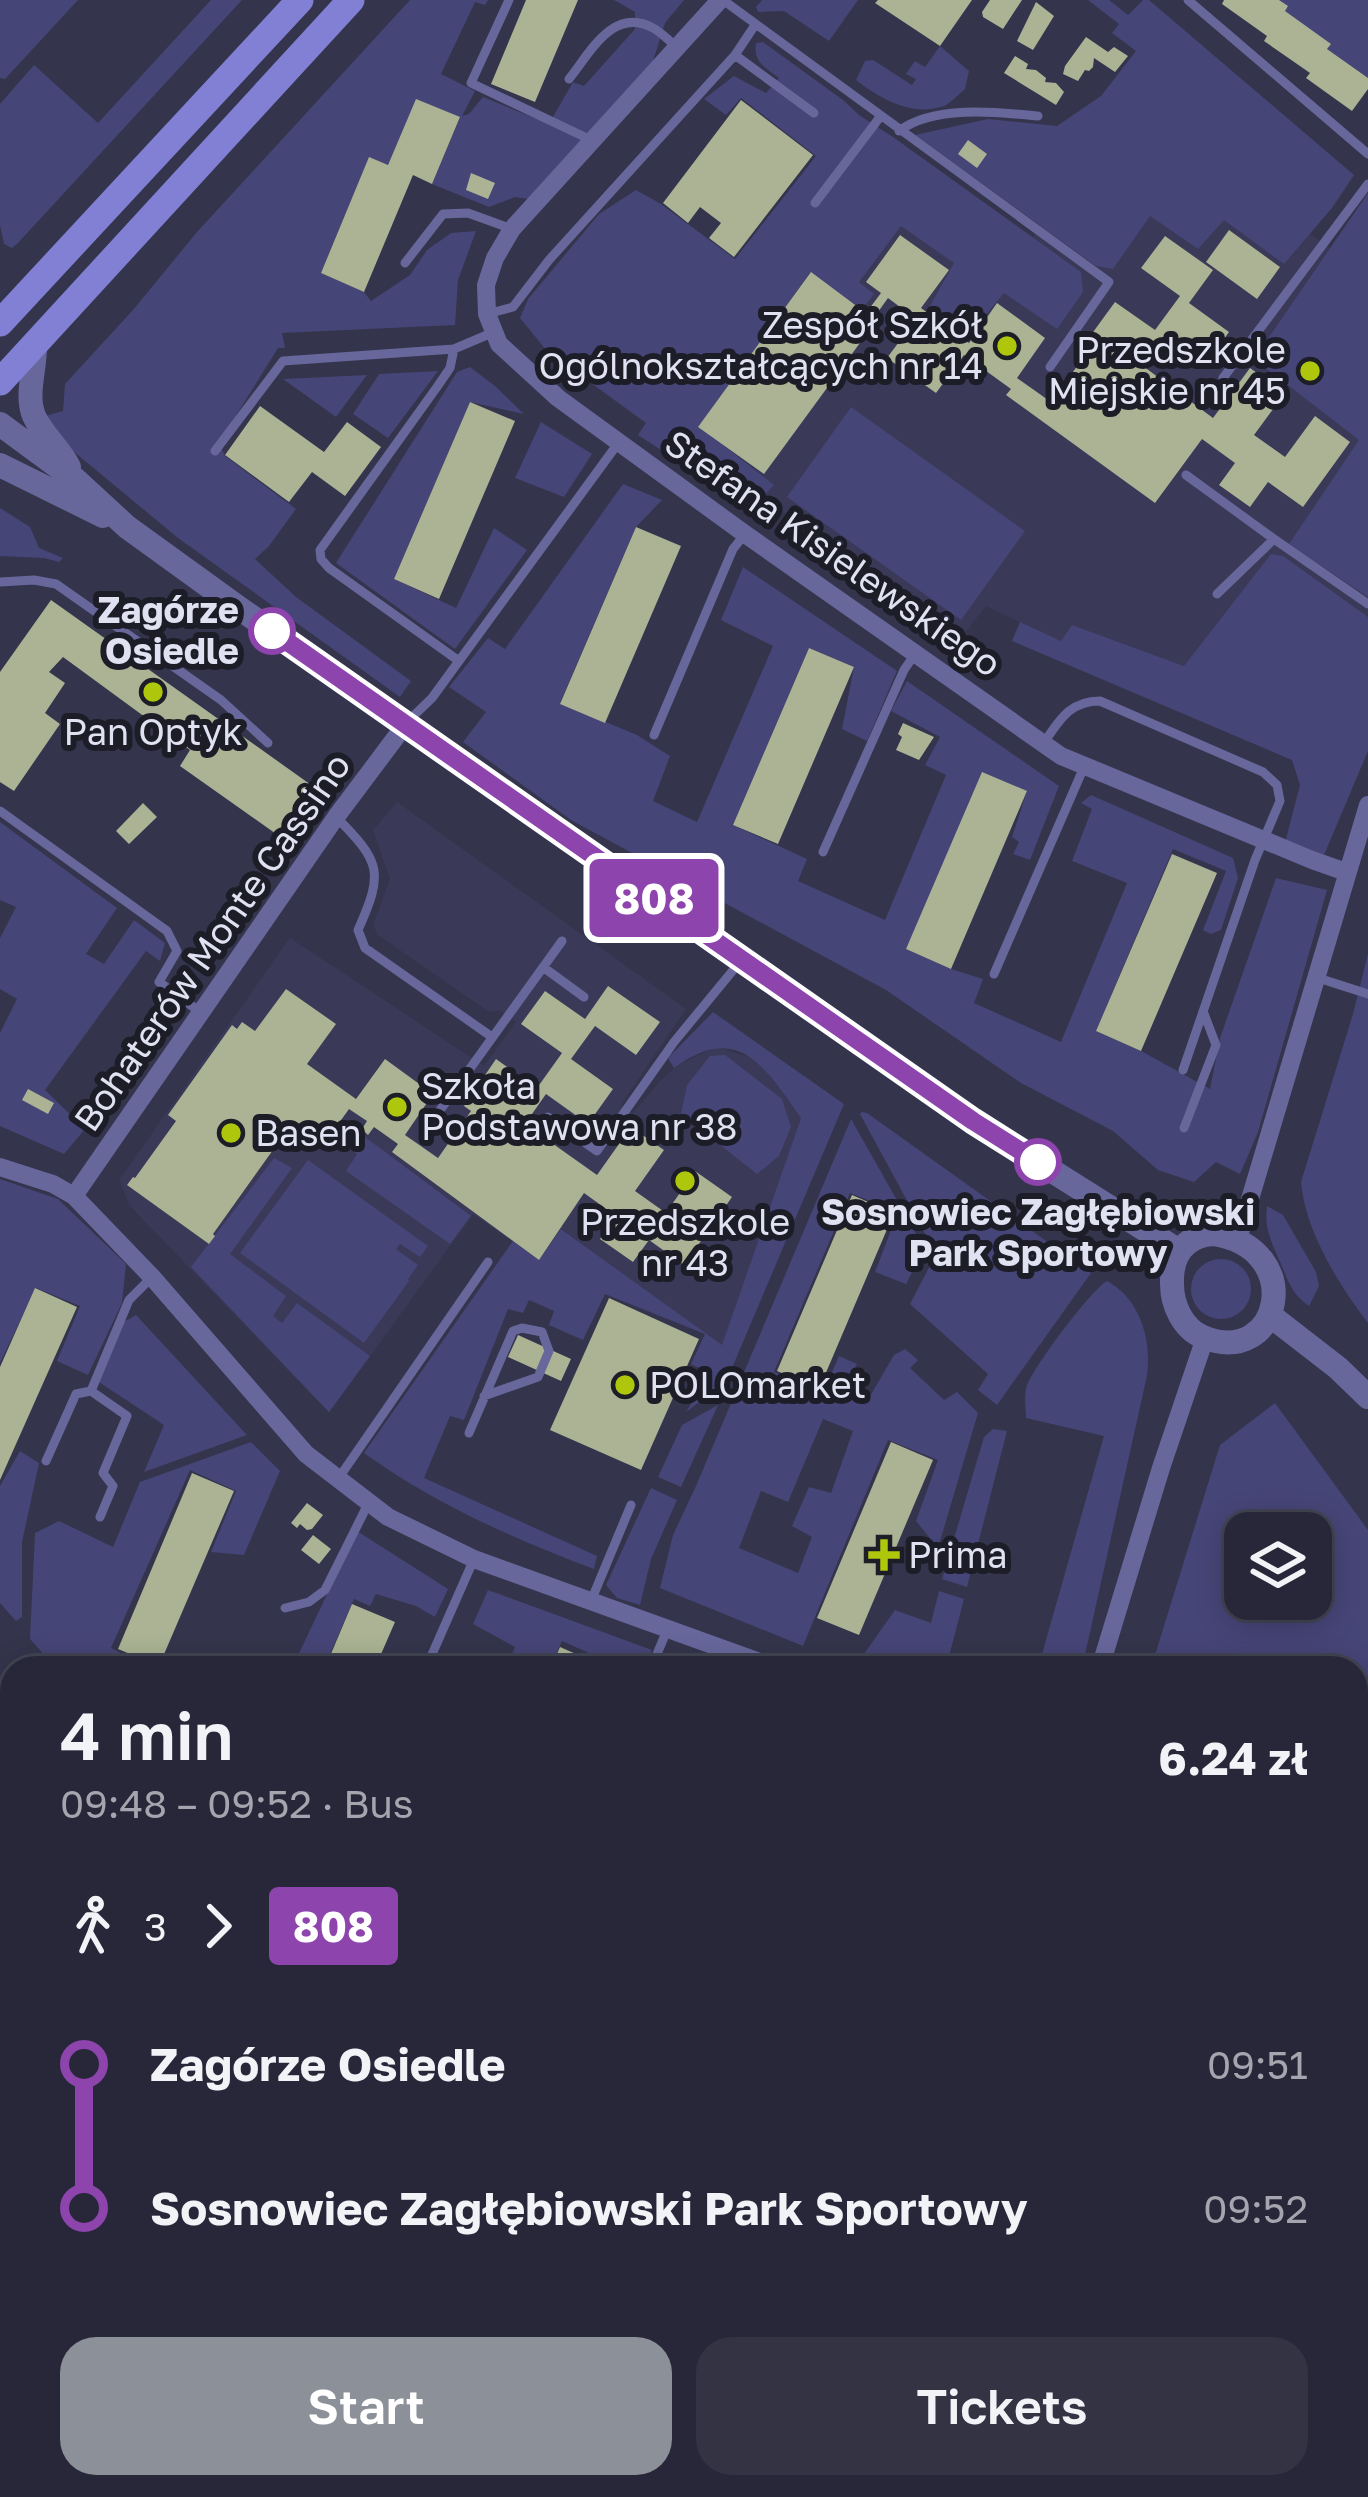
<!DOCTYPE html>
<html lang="en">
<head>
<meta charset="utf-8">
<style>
  body { margin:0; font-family:"Golos Text",sans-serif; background:#334; color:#f1f3f6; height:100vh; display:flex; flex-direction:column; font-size:45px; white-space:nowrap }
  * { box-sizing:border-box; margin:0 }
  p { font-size:39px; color:#a4a5ae }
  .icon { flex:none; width:66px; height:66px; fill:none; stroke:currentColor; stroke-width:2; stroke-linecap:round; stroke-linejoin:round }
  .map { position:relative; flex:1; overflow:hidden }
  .sheet { position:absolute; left:0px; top:1656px; width:1368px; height:843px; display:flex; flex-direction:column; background:#272739; border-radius:36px 36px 0 0; box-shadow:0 6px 30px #0003,0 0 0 3px #434453 }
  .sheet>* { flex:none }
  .badge { padding:0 24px; border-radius:9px; font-size:42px; line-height:78px }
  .buttons { position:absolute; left:1224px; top:1512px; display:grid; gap:24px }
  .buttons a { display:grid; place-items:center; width:108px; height:108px; border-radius:24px; background:#272739; box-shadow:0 6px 30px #0003,0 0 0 3px #434453; font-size:60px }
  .map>.badge { position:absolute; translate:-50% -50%; box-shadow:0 0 0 6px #fff }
  .legs { display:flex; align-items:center; gap:18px; height:132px; padding:0 60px; font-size:39px }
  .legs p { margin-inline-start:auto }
  .headline { display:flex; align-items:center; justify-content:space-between; height:204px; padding:0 60px }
  h1 { font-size:66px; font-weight:600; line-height:90px }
  .primary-button { display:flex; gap:24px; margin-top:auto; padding:24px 60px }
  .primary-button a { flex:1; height:138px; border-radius:36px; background:#8c9099; color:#fff; font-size:48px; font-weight:600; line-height:138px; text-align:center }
  .primary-button a+a { background:#334; color:#f1f3f6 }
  ul { padding:0 60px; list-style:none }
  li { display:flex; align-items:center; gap:42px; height:144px; font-size:45px }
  li i { display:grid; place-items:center; width:18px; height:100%; margin:0 15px; background:currentColor }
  li i::after { content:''; width:30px; height:30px; margin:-15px; border:9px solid; border-radius:50%; background:#272739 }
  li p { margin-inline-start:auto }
  li:first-child i { background:linear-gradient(#0000 50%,currentColor 0) }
  li:last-child i { background:linear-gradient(currentColor 50%,#0000 0) }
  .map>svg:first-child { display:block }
</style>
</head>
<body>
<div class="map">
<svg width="1368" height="2497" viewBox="0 0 1368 2497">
  <rect width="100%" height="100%" fill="#34344c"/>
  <!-- built -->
  <path fill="#3a3958" d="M1124,96L1368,276V615L1301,709L1072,625L1061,642L986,606L961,638L679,439L884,147L1026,247Z
    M397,802L686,1009L621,1105L633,1113L659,1082L679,1064L717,1047L753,1058L762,1065L801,1118L722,1346L562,1229L539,1260L473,1214L329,1413L130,1206L119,1180L290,938L484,1066L516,1022L499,1010L489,1012L378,935L373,925L390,879L373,830Z
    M0,2174L12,2187V2363L0,2350Z
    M123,2487H290L300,2497H132Z"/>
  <!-- green -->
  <path fill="#464577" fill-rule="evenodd" d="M0,0H78L5,79L0,78Z
    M211,0H242L17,244L12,248L4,244L0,225V104L34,65L98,123Z
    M410,0H488L485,5L475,2L441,74L475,91L462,116L469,114L483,97L549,124L573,82L584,86L635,29V12L614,0H684L665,23L653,61L528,199L515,197L489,207L432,184L460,118L416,100L388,165L369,158L321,273L364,292L371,301L410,275L427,250L451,233L476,231L458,280L455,325L282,333L285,348H278L219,443L225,456L296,509L269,546L255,559L296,597L411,681L400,697L178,538L73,451L45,416L63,411L65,384L133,310L197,232Z
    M762,0H858L829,41L784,11L758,12L756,7Z
    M1088,0H1109L1128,15L1143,0H1149L1354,175L1332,208L1284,264L1224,220L1198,249L1150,216L1113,269L1096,266L915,135L988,119L1057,126L1101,96L1136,51L1112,33L1119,24Z
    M1279,0H1368V78L1327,49L1330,45L1285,11Z
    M763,42L843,100L859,115L893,137L1081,272L1083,292L1057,329L1004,293L968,336L930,306L954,263L901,226L859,282L874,294L862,309L810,273L699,426L774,485L758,502L743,504L638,435L646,423L547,351L520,318L528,299L599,214L636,190L661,204L735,259L816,156L741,98L726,115L704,99L734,76L766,93L779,78C765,68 753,62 756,43Z
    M940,46L969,71L965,89C958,95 949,105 941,107C910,116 879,98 856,80L865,61L873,60L912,85L916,79L906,74L915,61L925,67Z
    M1368,193V597L1289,544L1359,440L1254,359Z
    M470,367L495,386L524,414L470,402L394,579L456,608L494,528L527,550L455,649L336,563L457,372Z
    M438,371L388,438L353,414L379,374Z
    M367,375L336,417L283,379Z
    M851,407L1025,531L961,620L787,497Z
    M541,422L592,454L564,497L515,478Z
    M623,484L662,500L636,527L560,703L637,735L670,756L653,801L697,822L773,646L721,620L743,567L897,671L867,741L842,729L854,667L809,648L733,825L807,859L798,881L885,920L946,775L925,765L940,737L891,711L907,681L1059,786L1030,860L1013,854L1019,842L1012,837L1027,791L906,949L951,969L983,979L974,1003L1061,1042L1127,883L1072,861L1092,809L1081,803L1091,795L1233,858L1238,878L1221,930L1211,934L1203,930L1226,871L1173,849L1096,1031L1141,1051L1210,1089L1220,1038L1276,878L1327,890L1258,1132L1240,1174L1216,1162L1194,1182L1158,1170L1113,1131L1021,1083L886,990L571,820L463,742L486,712L449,687L488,638L505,649Z
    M0,508L30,527L39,548L63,558L59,562L44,558L0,556Z
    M1271,554L1283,556L1368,617V751L1324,855L1285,843L1300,785L1292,760L1012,641L1020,622L1061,641L1072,625L1184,666Z
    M0,822L117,908L86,954L104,964L134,920L165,943L160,961L146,951L45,1090L85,1129L64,1154L0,1126V1033L17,999L0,989V938L16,907L0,900Z
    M1368,954V1323C1339,1285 1305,1231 1301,1182L1353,1014Z
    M713,1012L844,1104L726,1382L686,1412L709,1373L691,1364L705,1334L605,1294L583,1340L549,1325L554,1311L529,1300L523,1313L508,1309L464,1420L450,1416L424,1478L597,1556L594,1569C512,1538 435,1504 364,1453L513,1241L539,1260L561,1229L722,1345L801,1118C765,1068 739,1020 674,1068L668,1058Z
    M725,1055L782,1099L791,1127L779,1156L757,1174L681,1114L687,1085L710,1056Z
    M862,1112L867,1113L1091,1273L997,1405L978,1390L988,1374L910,1304L936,1254L860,1114Z
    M851,1119L924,1248L906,1284L875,1272L898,1212L850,1193L774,1372L824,1391L839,1356L857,1364L842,1395L866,1403L894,1355L905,1349L918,1360L910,1368L944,1400L957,1392L978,1413L938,1548L916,1521L938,1460L888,1440L803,1646L660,1588L673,1535L696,1486ZM823,1419L853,1431L831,1493L809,1487L792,1526L812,1537L798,1573L739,1548L761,1491L788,1502Z
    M345,1122L471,1216L450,1244L346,1171L357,1154L335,1137Z
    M274,1158L292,1168L230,1254L286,1296L273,1316L282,1323L297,1303L370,1356L329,1412L191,1267Z
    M308,1160L428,1246L420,1257L400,1244L396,1249L418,1265L408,1279L409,1281L364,1343L240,1253Z
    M0,1179L58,1199L126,1264L122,1303L88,1375L57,1361L80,1306L36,1288L0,1363Z
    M1267,1206L1283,1215L1316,1272L1319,1286L1309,1306C1292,1294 1289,1283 1281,1264C1272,1243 1264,1230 1267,1206Z
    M1191 1289a30 30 0 1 1 60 0a30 30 0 1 1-60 0Z
    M1107,1281C1142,1300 1153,1344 1146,1380L1082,1668H1038L1104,1436L1026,1418C1026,1409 1024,1398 1026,1389C1029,1372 1091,1290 1107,1281Z
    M136,1315L247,1435L144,1472L164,1425L99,1382L122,1323Z
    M1275,1403L1368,1530V2121L1356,2111V1668H1151L1220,1445ZM1311,1533V1599H1245V1533Z
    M718,1405L681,1487L658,1477L682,1425Z
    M993,1429L1007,1431L967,1587L942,1579L984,1437Z
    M251,1442L280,1471L244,1555L211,1552L236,1491L190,1470L111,1648L151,1668H56L30,1639L35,1533L59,1521L113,1547L140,1482Z
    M20,1451L39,1463L22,1542V1617L16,1621L0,1603V1486Z
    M651,1488L677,1500L651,1559L640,1605L617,1598L606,1585Z
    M357,1531L448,1589L435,1617L416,1606L376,1594L370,1606L354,1599L324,1668H292Z
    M488,1590L652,1650L644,1668H607L609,1662L562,1641L550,1668H506L515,1647L473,1624Z
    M939,1591L964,1599L946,1668H854L895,1610L931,1623Z
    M0,1722L9,1732L12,1730V1905L0,1894Z"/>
  <!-- building -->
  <path fill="#abb394" d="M526,0H578L535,102L491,84Z
    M878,0H972L940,46L875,3Z
    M990,0H1022L1003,29L983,17L982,12Z
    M1224,0H1279L1288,6L1285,11L1331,44L1327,49L1368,78V89L1352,111L1306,78L1310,73L1264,41L1267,36L1222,4Z
    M1036,2L1054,16L1033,50L1017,41Z
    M1086,37L1108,52L1114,47L1128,56L1115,72L1094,58L1093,67L1089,71L1085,70L1078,81L1063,74L1065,66Z
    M1015,56L1028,64L1026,69L1036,70L1046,78L1045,82L1056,83L1064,92L1056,105L1004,73Z
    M416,99L460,117L432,184L413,175L364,292L321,273L369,157L388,165Z
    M741,100L813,155L734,257L709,238L721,223L700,207L688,223L663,203Z
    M968,140L987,154L977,168L958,154Z
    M471,173L495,183L488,199L466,190Z
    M1229,230L1280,267L1257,299L1206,262Z
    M900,235L949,270L921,308L969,343L997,303L1045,338L1017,378L1051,402L1086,354L1080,350L1115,302L1155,330L1180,296L1141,268L1165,236L1213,270L1189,303L1229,332L1204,367L1164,338L1143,366L1213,418L1250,368L1285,393L1254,435L1285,457L1315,416L1350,442L1303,507L1268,482L1250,507L1219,485L1235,463L1202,439L1155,503L1006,395L1011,389L964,355L936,393L887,358L916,319L888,298L873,319L876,321L764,474L698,427L811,272L866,313L881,293L866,282Z
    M470,402L515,421L439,599L394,579Z
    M260,406L324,452L347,422L381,447L345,496L312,472L289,502L225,455Z
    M636,527L681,546L605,723L560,704Z
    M51,600L314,787L279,836L180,766L190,750L63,657L49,672L65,683L45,713L60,724L14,791L0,782V672Z
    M809,648L854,667L778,844L733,825Z
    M903,723L934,737L919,760L896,750L902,737L898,734Z
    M982,772L1027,791L951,969L906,949Z
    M143,803L157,817L129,844L116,831Z
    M1172,854L1217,873L1141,1051L1096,1031Z
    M608,986L660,1022L636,1055L595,1026L571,1059L613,1089L588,1124L546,1094L525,1124L597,1175L631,1127L664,1150L635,1191L666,1213L695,1171L732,1197L684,1265L649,1240L633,1262L600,1239L616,1216L584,1193L539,1260L392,1152L398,1144L374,1127L368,1135L362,1129L367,1121L349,1109L321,1148L296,1131L289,1141L283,1136L213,1234L215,1236L209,1244L127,1185L133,1177L135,1178L176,1121L168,1115L232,1025L237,1029L242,1022L255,1031L286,989L336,1024L307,1064L356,1099L385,1059L433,1094L405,1135L438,1158L471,1111L464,1106L496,1059L537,1088L562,1053L521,1024L545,991L585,1019Z
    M28,1089L54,1103L48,1114L22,1100Z
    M852,1195L894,1213L819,1389L777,1371Z
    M35,1288L77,1307L0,1480V1367Z
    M609,1298L699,1339L641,1470L550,1430Z
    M518,1335L571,1359L561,1381L508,1357Z
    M891,1442L933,1460L859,1635L817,1618Z
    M192,1473L234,1491L159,1666L118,1649Z
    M307,1503L323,1515L312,1529L307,1530L300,1524L297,1528L291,1523Z
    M313,1535L331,1549L319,1564L301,1550Z
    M352,1604L395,1622L375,1668H325Z
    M560,1647L608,1668H551Z
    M0,2003L12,2014V2071L0,2060Z
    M0,2299L12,2312V2344L0,2332Z"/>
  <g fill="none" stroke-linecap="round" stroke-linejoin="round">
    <!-- service -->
    <path stroke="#67679c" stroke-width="9" d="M509,0L471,83L591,140
      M723,0L1109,282L1050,367
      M1188,0L1368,154
      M735,55L814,113
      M569,79C590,53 613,6 653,28C661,32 669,41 677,47
      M899,131C934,105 997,112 1038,116
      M815,203L880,117
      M405,263L443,214L468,213L512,229
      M487,314L513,307L549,260L735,55L755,25
      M454,349L450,368L437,387L320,550L321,559L329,568L459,661
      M1223,378L1368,184
      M215,451L283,361L454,349L494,332
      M1186,475L1274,539
      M0,582L34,580L56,584L221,700L268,743
      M1217,594L1274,539L1368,604
      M405,724L432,698L619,442
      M654,735L733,549L745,534
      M1043,744C1059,721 1069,701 1100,701L1263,772L1277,785L1280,801L1255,860L1183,1070
      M0,811L167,931L177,951L159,982L203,1014
      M336,817C381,862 384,872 358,930L365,948L492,1037
      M823,852L904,670L915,654
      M543,967L584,997
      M994,974L1084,767
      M1315,977L1368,994
      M548,1117L597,1151L674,1042L739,963
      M1184,1128L1216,1045L1203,1011
      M425,1131L562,941
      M91,1391L127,1416L103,1473L113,1486L100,1517
      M469,1433L513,1331L522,1328L542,1332L549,1351L538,1377L484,1396
      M46,1461L76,1394L91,1391L129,1300L152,1277
      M338,1479L488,1262
      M591,1601L631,1505
      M285,1608L309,1602L325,1590L369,1502
      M426,1668L474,1559
      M651,1668L668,1628
      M0,2271L12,2284
      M552,2487L562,2497
      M500,2497L509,2487
      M1122,2497L1131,2487"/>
    <!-- minor -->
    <path stroke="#67679c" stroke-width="18" d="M720,0L512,229L495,258L486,285L487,314L499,344L558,398L745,534L1061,756L1312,860L1346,872
      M0,1167L53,1184L74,1196L152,1277L306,1454L388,1517L474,1559L776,1668
      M74,1196L336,817L405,725
      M1238,1239L1368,805
      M1100,1668L1161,1468L1205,1338
      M0,2155L12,2168
      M1356,2242L1368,2232
      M1356,2441L1368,2449
      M303,2487L311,2497
      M832,2497L837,2487"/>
    <!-- tertiary -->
    <path stroke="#67679c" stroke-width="24" d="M35,344C36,368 25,394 34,416C42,434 60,449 69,467
      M0,424L76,480L127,527L239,608L973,1121L1179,1251
      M0,465L103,516
      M1213,1234C1308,1248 1281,1369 1203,1337C1183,1329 1172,1305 1172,1284C1171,1256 1184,1236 1213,1234Z
      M1271,1316L1338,1368L1368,1397"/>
    <!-- secondary -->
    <path stroke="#8280d4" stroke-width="27" d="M0,323L300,0
      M0,382L351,0"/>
    <!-- tram -->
    <path stroke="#b0b1c3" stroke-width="3" d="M0,2419L12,2434
      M53,2487L60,2497"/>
  </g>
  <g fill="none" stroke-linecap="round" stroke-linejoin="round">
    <defs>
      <path id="line-1" d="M272,631L973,1121L1038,1162"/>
    </defs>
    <!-- line-1 casing -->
    <use href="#line-1" stroke="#fff" stroke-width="27"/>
    <!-- line-1 -->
    <use href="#line-1" stroke="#8e44ad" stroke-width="18"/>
  </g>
  <!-- markers -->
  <g fill="#aec60b" stroke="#1d1d28" stroke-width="4.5">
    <circle cx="1007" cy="346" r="12"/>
    <circle cx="1310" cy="371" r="12"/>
    <circle cx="153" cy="692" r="12"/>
    <circle cx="397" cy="1107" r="12"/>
    <circle cx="231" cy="1133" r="12"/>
    <circle cx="685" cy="1181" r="12"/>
    <circle cx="625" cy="1385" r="12"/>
    <path d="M878 1537h12v12h12v12h-12v12h-12v-12h-12v-12h12z"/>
  </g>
  <g fill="#fff" stroke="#8e44ad" stroke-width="6">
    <circle cx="272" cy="631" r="21"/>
    <circle cx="1038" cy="1162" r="21"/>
  </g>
  <g text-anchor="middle" stroke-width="12" stroke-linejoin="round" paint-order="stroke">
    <!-- poi labels -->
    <g font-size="36" fill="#e0e1f1" stroke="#1d1d28" text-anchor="start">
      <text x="983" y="338" text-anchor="end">Zespół Szkół<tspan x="983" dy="41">Ogólnokształcących nr 14</tspan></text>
      <text x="1286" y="363" text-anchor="end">Przedszkole<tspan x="1286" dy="41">Miejskie nr 45</tspan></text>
      <text x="153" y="745" text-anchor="middle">Pan Optyk</text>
      <text x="421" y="1099">Szkoła<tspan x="421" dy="41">Podstawowa nr 38</tspan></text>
      <text x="255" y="1146">Basen</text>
      <text x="685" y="1235" text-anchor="middle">Przedszkole<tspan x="685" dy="41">nr 43</tspan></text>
      <text x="649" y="1398">POLOmarket</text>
      <text x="908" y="1568">Prima</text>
    </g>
    <!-- street labels -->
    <g font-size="36" fill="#e0e1f1" stroke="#1d1d28">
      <text transform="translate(833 553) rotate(35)" y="13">Stefana Kisielewskiego</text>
      <text transform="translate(212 942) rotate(-55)" y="13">Bohaterów Monte Cassino</text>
    </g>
    <!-- stop labels -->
    <g font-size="36" font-weight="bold" fill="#e0e1f1" stroke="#1d1d28" text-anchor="end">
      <text x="239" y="623">Zagórze<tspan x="239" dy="41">Osiedle</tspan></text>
      <text x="1038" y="1225" text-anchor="middle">Sosnowiec Zagłębiowski<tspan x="1038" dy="41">Park Sportowy</tspan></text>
    </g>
  </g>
</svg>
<div class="buttons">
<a><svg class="icon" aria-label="layers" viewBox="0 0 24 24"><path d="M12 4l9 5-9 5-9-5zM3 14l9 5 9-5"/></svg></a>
</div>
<b class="badge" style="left:654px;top:898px;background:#8e44ad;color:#fff">808</b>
<section class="sheet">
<div class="headline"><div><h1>4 min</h1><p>09:48 – 09:52 · Bus</p></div><b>6.24 zł</b></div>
<div class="legs"><svg class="icon" aria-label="walk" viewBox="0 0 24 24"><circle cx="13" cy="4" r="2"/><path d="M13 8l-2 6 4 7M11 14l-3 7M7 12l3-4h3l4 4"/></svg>3<svg class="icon" aria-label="forward" viewBox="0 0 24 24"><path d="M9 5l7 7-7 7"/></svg><b class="badge" style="background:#8e44ad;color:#fff">808</b></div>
<ul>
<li><i style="color:#8e44ad"></i><b>Zagórze Osiedle</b><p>09:51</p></li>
<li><i style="color:#8e44ad"></i><b>Sosnowiec Zagłębiowski Park Sportowy</b><p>09:52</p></li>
</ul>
<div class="primary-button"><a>Start</a><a>Tickets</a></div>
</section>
</div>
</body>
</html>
